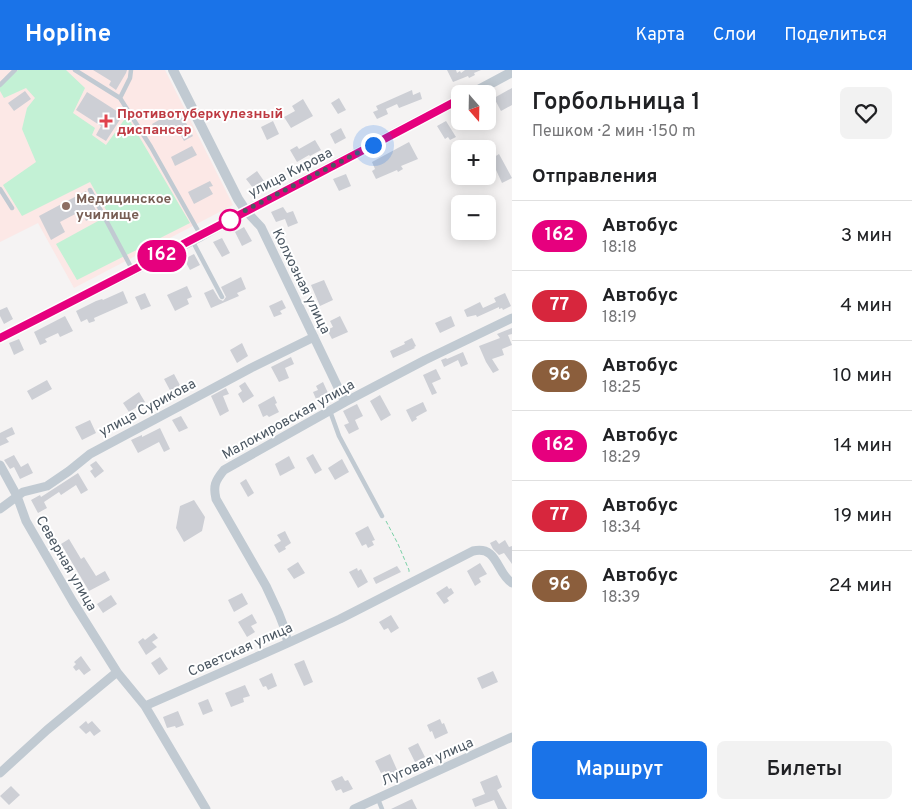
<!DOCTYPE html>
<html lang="ru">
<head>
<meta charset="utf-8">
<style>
  body { margin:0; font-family:Overpass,sans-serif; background:#f2f2f2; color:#202124; height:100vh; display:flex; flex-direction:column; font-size:19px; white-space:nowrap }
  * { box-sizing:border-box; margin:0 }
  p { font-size:16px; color:#757577 }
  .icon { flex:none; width:28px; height:28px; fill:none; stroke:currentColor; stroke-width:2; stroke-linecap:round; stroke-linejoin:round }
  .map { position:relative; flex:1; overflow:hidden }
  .drawer { display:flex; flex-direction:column; background:#fff; width:400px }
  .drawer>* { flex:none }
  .badge { padding:0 10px; border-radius:16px; font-size:18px; line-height:32px }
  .needle { width:32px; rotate:160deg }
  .buttons { position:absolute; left:451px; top:15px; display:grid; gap:10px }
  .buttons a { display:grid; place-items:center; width:45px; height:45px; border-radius:8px; background:#fff; box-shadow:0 2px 12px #0003; font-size:25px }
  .you { position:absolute; width:25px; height:25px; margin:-12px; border:4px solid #fff; border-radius:50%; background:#1a73e8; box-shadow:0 0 0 8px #1a73e833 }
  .map>.badge { position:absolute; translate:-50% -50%; box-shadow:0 0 0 2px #fff }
  h2 { padding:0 20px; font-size:19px; line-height:45px }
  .round { display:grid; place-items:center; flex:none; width:52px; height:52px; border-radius:8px; background:#f2f2f2 }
  .overview { display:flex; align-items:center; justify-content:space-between; height:85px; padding:0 20px }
  h1 { font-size:24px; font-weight:600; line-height:38px }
  .primary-button { display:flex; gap:10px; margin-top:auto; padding:10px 20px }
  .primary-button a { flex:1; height:58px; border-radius:8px; background:#1a73e8; color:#fff; font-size:20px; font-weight:600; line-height:58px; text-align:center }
  .primary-button a+a { background:#f2f2f2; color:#202124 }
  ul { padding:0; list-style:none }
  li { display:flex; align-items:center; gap:15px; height:70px; padding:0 20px; border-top:1px solid #e0e0e0 }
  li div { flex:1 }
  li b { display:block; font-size:19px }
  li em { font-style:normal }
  li .badge { min-width:55px; font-weight:700; text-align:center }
  header { display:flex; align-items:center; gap:30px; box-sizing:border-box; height:70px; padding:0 25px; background:#1a73e8; color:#fff }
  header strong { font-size:24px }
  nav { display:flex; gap:28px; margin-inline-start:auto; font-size:18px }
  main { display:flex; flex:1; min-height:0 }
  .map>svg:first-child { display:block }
</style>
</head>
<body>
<header>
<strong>Hopline</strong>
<nav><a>Карта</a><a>Слои</a><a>Поделиться</a></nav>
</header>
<main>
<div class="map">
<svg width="512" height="739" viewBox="0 0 512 739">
  <rect width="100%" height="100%" fill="#f5f3f3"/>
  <!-- medical -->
  <path fill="#fce8e6" d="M0,0H165L233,135L74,218L38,153L0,172Z"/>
  <!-- green -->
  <path fill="#c3f1d5" d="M18,0H66L85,18L73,43L95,58L92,65L106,75L127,46L190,153L77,210L56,174L109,145L90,112L22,146L3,115L36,92L22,59L27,38L35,28L26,18L4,28L0,21V15Z"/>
  <!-- building -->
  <path fill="#cdcfd5" d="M93,0H127L126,3L116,20L109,15L111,11Z
    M447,0H456L457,3L460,1L461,3L465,0H481L474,3L475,5L469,8L468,6L453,12Z
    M512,18V35L501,41L494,28Z
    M412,20L413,25L420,22L422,29L399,38L397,34L386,39L388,44L377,49L373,42L378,40L376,36Z
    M25,21L31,29L14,41L8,33Z
    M87,22L123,45L106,71L96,65L101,56L76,40Z
    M339,28L346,40L338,44L331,33Z
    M303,29L313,46L291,58L284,47L295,41L292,36Z
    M173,42L178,50L183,47L193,66L184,71L175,55L158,64L152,54Z
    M273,51L279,64L267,70L261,57Z
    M446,51L456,67L450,70L448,67L445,69L437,56Z
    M341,58L346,68L335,74L330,64Z
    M315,70L321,80L310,86L309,85L297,92L290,80L297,76L299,79Z
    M409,72L418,89L401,96L403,99L398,102L397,100L376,109L372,101L375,99L372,92Z
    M192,76L197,85L175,96L171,87Z
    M499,84L512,108L502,113L491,89Z
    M257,101L264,111L253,118L246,109Z
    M346,104L351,116L339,121L333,109Z
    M210,111L213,116L209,117L213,124L194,134L188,122Z
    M86,121L98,144L86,151L81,141L60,152L65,162L51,170L39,146Z
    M283,137L287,143L293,141L298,153L288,157L285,149L276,152L271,142Z
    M244,157L252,171L242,176L235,162Z
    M222,168L230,183L222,187L213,172Z
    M194,184L200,195L190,200L184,189Z
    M241,207L246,219L237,223L239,226L211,238L204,223L213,219L219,229L223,231L226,227L221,217Z
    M324,210L333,230L320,236L311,215Z
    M187,216L192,227L187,229L189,234L175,241L167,225Z
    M123,221L128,233L94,248L95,251L89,253L87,249L81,252L76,241L96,231L102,229L103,230Z
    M145,223L151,236L141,240L135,227Z
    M505,223L511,236L503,240L502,238L499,239V237L477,247L476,245L467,247L464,240L480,232L483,238L496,232L494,228Z
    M282,230L286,238L280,241L282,244L274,247L269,236Z
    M7,237L13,249L4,254L0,246V240Z
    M65,246L73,261L60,267L58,263L45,269L47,272L40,275L34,262Z
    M340,246L348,262L332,269L327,260L333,257L330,251Z
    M451,246L455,256L440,263L435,253Z
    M512,258V264L508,265L512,275L502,279L504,285L492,289L499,300L493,303L486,292L479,276L500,268L497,264Z
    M412,268L416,276L414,277L415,278L393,288L390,281L405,274L404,272Z
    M19,269L24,280L14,285L9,273Z
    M242,273L248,286L237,293L230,280Z
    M463,282L468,294L461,297L458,290L444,297L441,290L446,288L447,289Z
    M291,287L294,294L285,298L289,308L279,312L271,297Z
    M436,299L441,309L432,313L437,323L432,325L423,305Z
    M174,304L182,319L172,324L164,309Z
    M47,310L52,319L32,330L27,321Z
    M245,312L254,326L243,333L238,324L242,321L239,316Z
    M323,312L328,323L316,329L313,322L318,320L316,316Z
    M226,318L229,324L223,326L229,341L220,346L211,326Z
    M139,322L145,332L129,342L123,333Z
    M380,325L391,345L381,351L370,331Z
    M274,326L277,333L275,334L279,342L269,347L267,345L263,347L258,335Z
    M423,332L427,341L416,347L417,349L412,352L406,340Z
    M357,334L363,346L355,350L359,359L349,364L344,355L349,353L343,341Z
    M181,346L188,358L179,362L172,350Z
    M90,350L96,363L82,370L75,357Z
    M12,357L15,364L6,368L9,372L0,376V363Z
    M160,358L170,379L164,382L159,372L138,383L131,370L142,365V367Z
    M313,384L322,400L315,404L306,388Z
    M14,385L21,397L28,393L33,403L20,409L14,397L10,399L4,390Z
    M289,386L295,398L280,406L275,394Z
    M342,389L349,402L335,410L328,398Z
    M96,391L104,401L95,408L90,401L93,399L90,395Z
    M78,403L88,420L81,424L76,415L61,425L59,422L44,432L47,438L38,443L31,430L40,425L41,427Z
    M246,409L254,423L248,427L240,413Z
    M194,430L205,447L202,461L184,472L176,458L180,436Z
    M368,456L375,470L372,471L374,475L368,478L366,474L362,476L355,463Z
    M285,461L291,473L285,477L286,479L279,483L274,475L281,471L277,465Z
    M69,469L81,489L84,487L96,506L105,501L110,510L89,521L61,474Z
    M496,470L499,474L505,470L509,477L512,476V494L504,483L499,485L493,479L490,473Z
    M298,492L305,503L294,509L287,499Z
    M480,493L487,504L479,508L481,512L475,516L467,501Z
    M397,496L401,502L376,514L373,508Z
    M357,498L358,501L361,499L368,512L358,518L349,502Z
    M447,516L449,519L451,518L454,523L447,528L449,531L444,534L436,523Z
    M242,523L248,534L234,542L228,530Z
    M111,525L117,534L103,543L97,534Z
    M252,544L257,553L251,556L255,562L247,567L238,552Z
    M391,545L399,558L391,563L388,558L384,560L379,552Z
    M154,563L158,568L152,572L157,577L146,585L138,572L143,568L145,570Z
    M81,586L91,600L84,605L79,599L76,601L73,597L76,594L74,592Z
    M160,587L168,599L159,605L151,593Z
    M304,590L313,612L304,616L294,594Z
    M493,601L498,612L482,619L477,608Z
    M272,603L277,616L268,620L266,616L263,617L259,609Z
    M245,615L250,626L243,628L244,632L231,637L225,623Z
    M208,629L213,641L203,645L198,633Z
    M178,641L184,655L176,658L175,656L167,658L163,647Z
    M440,649L442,654L444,653L448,663L435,669L432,661L430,662L427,655Z
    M86,651L88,654L92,651L101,661L94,666L90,661L86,664L79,657Z
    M418,673L425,687L415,692L408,678Z
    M390,684L398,702L387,706L385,701L381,703L375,691Z
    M497,705L502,717L497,720L507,739H498L494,730L475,737L472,729L485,724L480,712Z
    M342,706L345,711L348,710L353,719L343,723L341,719L336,721L331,711Z
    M11,716L20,725L9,735L0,726Z
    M412,729L417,739H391Z"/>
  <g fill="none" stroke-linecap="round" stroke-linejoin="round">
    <!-- path -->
    <path stroke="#7ad0a6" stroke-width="1" stroke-dasharray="4 2.5" stroke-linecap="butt" d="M386,451L398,474L409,500V504"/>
    <!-- service -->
    <path stroke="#c1cad2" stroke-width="4.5" d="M75,0L120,28L151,77L201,166
      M0,15L15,0
      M120,28L130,8L131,0
      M0,119L12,138
      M90,120L132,199
      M193,172L222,227
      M330,341L339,366L382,446
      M378,729L382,739"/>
    <!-- minor -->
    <path stroke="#c1cad2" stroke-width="9" d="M246,141L261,157L345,332
      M0,395L17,426L26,451L73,532L117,602
      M0,439L23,422L47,416L69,401L90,384L251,298L314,267
      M288,573L284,557L279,544L266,516L216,429C213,416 215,411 224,400L345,332L425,290L512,248
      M145,636L206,739
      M0,703L47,660L117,602L145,636L288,573L340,549L473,481C498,475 496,503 512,513
      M354,739L512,667"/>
    <!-- tertiary -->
    <path stroke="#c1cad2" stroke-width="10" d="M173,0L238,129L246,141
      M471,24L512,2
      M0,268L201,166L246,141L460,29"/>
  </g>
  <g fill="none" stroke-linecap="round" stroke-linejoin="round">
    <defs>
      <path id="line" d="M0,268C154,190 307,110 460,29"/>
    </defs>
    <!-- line casing -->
    <use href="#line" stroke="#fff" stroke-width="11"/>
    <!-- line -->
    <use href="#line" stroke="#e6007e" stroke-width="8"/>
    <!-- walk -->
    <path stroke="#4a5661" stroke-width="5" stroke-dasharray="0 9" d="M230,150L246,140L373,75"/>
  </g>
  <!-- markers -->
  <path fill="#e0444e" stroke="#fff" stroke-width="2" d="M103.5 43.5h5v5h5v5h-5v5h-5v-5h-5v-5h5z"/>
  <circle fill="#8d6e63" stroke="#fff" stroke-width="2" cx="66" cy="136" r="5"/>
  <circle fill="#fff" stroke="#e6007e" stroke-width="2.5" cx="230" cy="150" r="10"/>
  <g text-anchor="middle" stroke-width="4" stroke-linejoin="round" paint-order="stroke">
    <!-- health labels -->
    <g font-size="14" font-weight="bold" fill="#be3a42" stroke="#fff" text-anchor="start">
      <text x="117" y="48">Противотуберкулезный<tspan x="117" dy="16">диспансер</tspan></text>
    </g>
    <!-- street labels -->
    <g font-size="14" fill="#4a5661" stroke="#fff">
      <text transform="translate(290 102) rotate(-27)" y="5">улица Кирова</text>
      <text transform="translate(302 211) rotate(64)" y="5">Колхозная улица</text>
      <text transform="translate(147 337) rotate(-28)" y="5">улица Сурикова</text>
      <text transform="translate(288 349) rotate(-29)" y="5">Малокировская улица</text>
      <text transform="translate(67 493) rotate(60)" y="5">Северная улица</text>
      <text transform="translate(240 579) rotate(-24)" y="5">Советская улица</text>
      <text transform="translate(427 691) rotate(-24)" y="5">Луговая улица</text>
    </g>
    <!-- education labels -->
    <g font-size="14" font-weight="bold" fill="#785e54" stroke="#fff" text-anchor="start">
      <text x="76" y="133">Медицинское<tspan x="76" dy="16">училище</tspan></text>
    </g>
  </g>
</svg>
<div class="buttons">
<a><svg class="needle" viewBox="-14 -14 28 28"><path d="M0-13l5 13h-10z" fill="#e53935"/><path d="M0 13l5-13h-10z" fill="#757577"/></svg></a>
<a>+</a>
<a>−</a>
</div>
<div class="you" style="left:373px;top:75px"></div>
<b class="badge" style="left:162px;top:186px;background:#e6007e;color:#fff">162</b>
</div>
<section class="drawer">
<div class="overview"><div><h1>Горбольница 1</h1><p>Пешком · 2 мин · 150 m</p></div><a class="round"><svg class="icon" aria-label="heart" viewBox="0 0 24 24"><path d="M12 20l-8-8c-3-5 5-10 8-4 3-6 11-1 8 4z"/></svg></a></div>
<h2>Отправления</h2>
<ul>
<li><span class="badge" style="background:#e6007e;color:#fff">162</span><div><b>Автобус</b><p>18:18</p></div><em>3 мин</em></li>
<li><span class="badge" style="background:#d7263d;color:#fff">77</span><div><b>Автобус</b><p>18:19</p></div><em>4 мин</em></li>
<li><span class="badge" style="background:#8b5e3c;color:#fff">96</span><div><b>Автобус</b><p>18:25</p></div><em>10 мин</em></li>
<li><span class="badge" style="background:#e6007e;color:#fff">162</span><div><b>Автобус</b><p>18:29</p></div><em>14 мин</em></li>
<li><span class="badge" style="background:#d7263d;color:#fff">77</span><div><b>Автобус</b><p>18:34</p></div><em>19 мин</em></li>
<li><span class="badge" style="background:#8b5e3c;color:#fff">96</span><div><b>Автобус</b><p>18:39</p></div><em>24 мин</em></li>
</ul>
<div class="primary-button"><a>Маршрут</a><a>Билеты</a></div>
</section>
</main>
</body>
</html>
